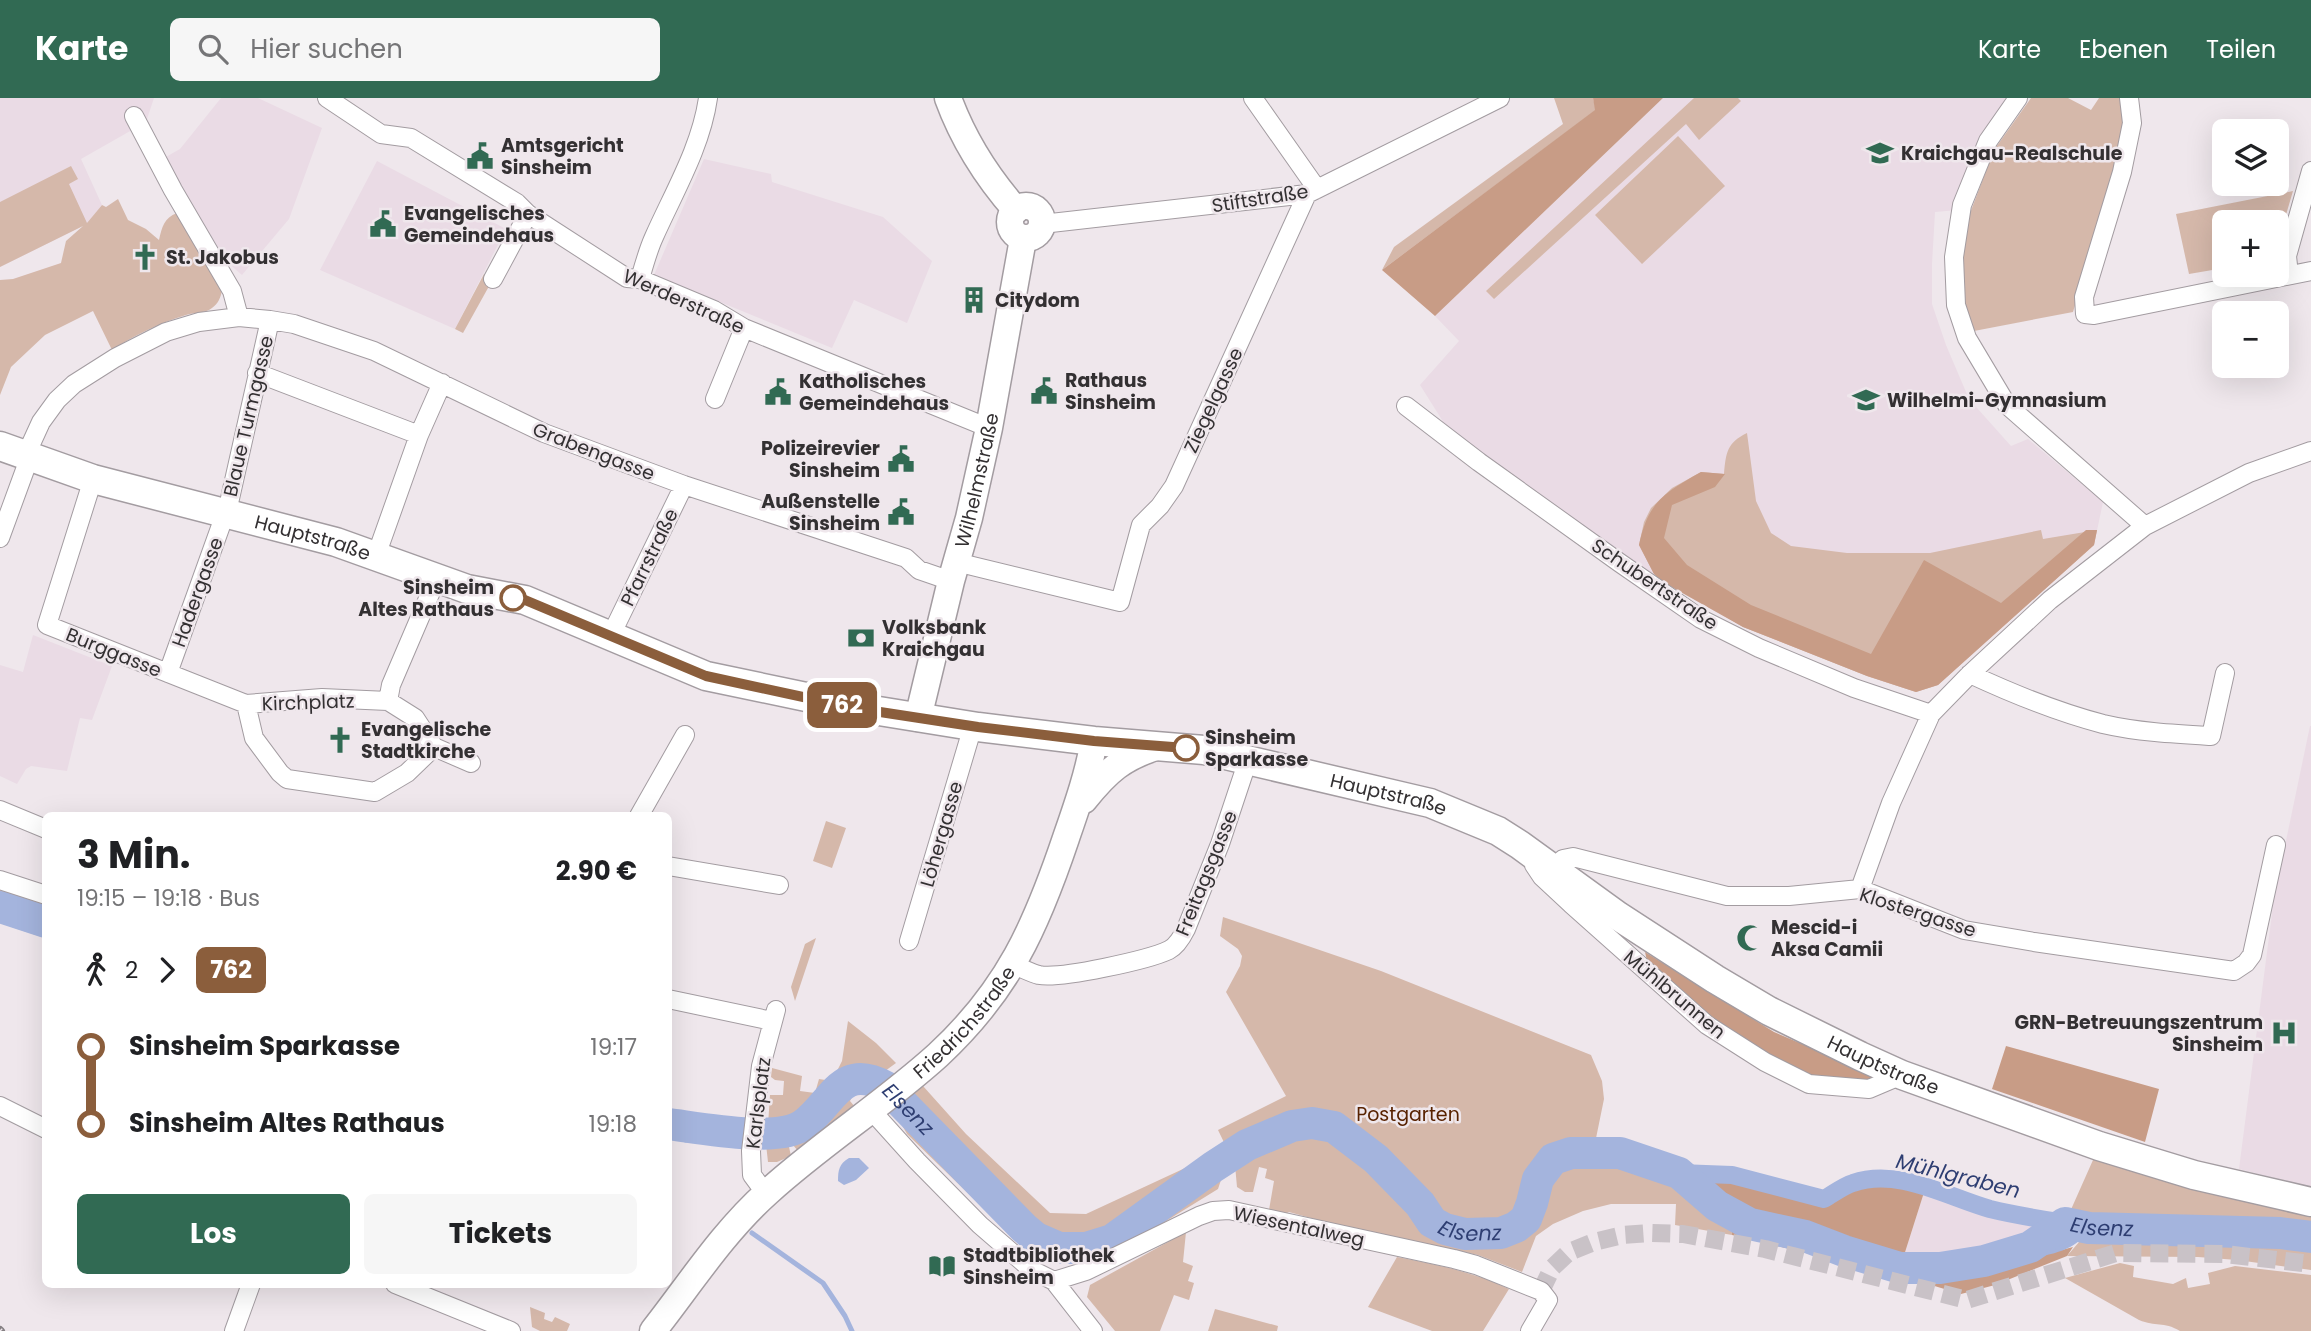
<!DOCTYPE html>
<html lang="de">
<head>
<meta charset="utf-8">
<style>
  body { margin:0; font-family:Poppins,sans-serif; background:#f6f6f6; color:#202124; height:100vh; display:flex; flex-direction:column; font-size:26px; white-space:nowrap }
  * { box-sizing:border-box; margin:0 }
  p { font-size:23px; color:#757577 }
  .icon { flex:none; width:38px; height:38px; fill:none; stroke:currentColor; stroke-width:2; stroke-linecap:round; stroke-linejoin:round }
  .map { position:relative; flex:1; overflow:hidden }
  .side { position:absolute; left:42px; top:714px; width:630px; height:476px; display:flex; flex-direction:column; background:#fff; border-radius:10px; box-shadow:0 7px 28px #0002 }
  .side>* { flex:none }
  .badge { padding:0 14px; border-radius:10px; font-size:24px; line-height:46px }
  .controls { position:absolute; left:2212px; top:21px; display:grid; gap:14px }
  .controls a { display:grid; place-items:center; width:77px; height:77px; border-radius:10px; background:#fff; box-shadow:0 7px 28px #0002; font-size:35px }
  .map>.badge { position:absolute; translate:-50% -50%; box-shadow:0 0 0 4px #fff }
  .legs { display:flex; align-items:center; gap:10px; height:77px; padding:0 35px; font-size:23px }
  .legs p { margin-inline-start:auto }
  .summary { display:flex; align-items:center; justify-content:space-between; height:119px; padding:0 35px }
  h1 { font-size:38px; font-weight:700; line-height:52px }
  .cta { display:flex; gap:14px; margin-top:auto; padding:14px 35px }
  .cta a { flex:1; height:80px; border-radius:10px; background:#316a53; color:#fff; font-size:28px; font-weight:700; line-height:80px; text-align:center }
  .cta a+a { background:#f6f6f6; color:#202124 }
  ul { padding:0 35px; list-style:none }
  li { display:flex; align-items:center; gap:24px; height:77px; font-size:26px }
  li i { display:grid; place-items:center; width:10px; height:100%; margin:0 9px; background:currentColor }
  li i::after { content:''; width:18px; height:18px; margin:-9px; border:5px solid; border-radius:50%; background:#fff }
  li p { margin-inline-start:auto }
  li:first-child i { background:linear-gradient(#0000 50%,currentColor 0) }
  li:last-child i { background:linear-gradient(currentColor 50%,#0000 0) }
  header { display:flex; align-items:center; gap:42px; box-sizing:border-box; height:98px; padding:0 35px; background:#316a53; color:#fff }
  header strong { font-size:33px }
  nav { display:flex; gap:38px; margin-inline-start:auto; font-size:24px }
  .search { width:490px; height:63px; background:#f6f6f6; display:flex; align-items:center; gap:18px; box-sizing:border-box; padding:0 24px; border-radius:10px; color:#757577; font-size:26px }
  .map>svg:first-child { display:block }
</style>
</head>
<body>
<header>
<strong>Karte</strong>
<div class="search"><svg class="icon" aria-label="search" viewBox="0 0 24 24"><circle cx="10" cy="10" r="6"/><path d="M15 15l6 6"/></svg>Hier suchen</div>
<nav><a>Karte</a><a>Ebenen</a><a>Teilen</a></nav>
</header>
<div class="map">
<svg width="2311" height="1233" viewBox="0 0 2311 1233">
  <rect width="100%" height="100%" fill="#efe7ec"/>
  <!-- built -->
  <path fill="#eadbe5" d="M0,0H154L146,24L81,61L102,107L87,126L0,169Z
    M221,0H258L322,30L289,121L242,177L227,164L164,60L180,51Z
    M1663,0H2011L1958,112L1935,114L1932,166V206L1946,247L1969,301L2011,348L2028,341L2103,404L2094,447L1938,587L1916,594L1867,578L1743,529L1661,483L1449,333L1420,287L1459,243L1435,218Z
    M704,61L771,76L772,84L883,119L932,163L907,225L854,202L832,250L654,177Z
    M377,63L506,131L455,231L320,172Z
    M33,537L112,568L92,622L80,620L67,673L31,668L26,671L17,686L0,678V567L23,574Z
    M2310,628H2311V1089L2239,1071L2274,800Z
    M1927,1085L1993,1109L2065,1125L2030,1149L1984,1163L1940,1170H1900Z"/>
  <!-- green -->
  <path fill="#d5b8aa" d="M1554,0H1593L1596,12L1382,172L1394,149L1563,26Z
    M1694,0H1738L1741,3L1699,42L1686,26L1494,201L1486,193Z
    M2031,0H2068L2091,12L2099,0H2122L2125,39L2073,214L1974,233L1963,201L1964,131L1994,52Z
    M1678,38L1725,88L1642,166L1595,117Z
    M71,68L78,81L69,86L87,125L102,107L106,109L118,101L128,122L146,131L159,142C162,129 164,120 177,115L222,192C221,199 218,206 212,210C204,216 195,214 186,217C159,225 135,237 112,252L93,213L45,237L11,269L0,297V182L13,181L61,165L66,143L83,128L0,169V104Z
    M2293,93L2277,147V124H2224V170L2189,176L2176,116Z
    M484,176L493,181L463,235L455,231Z
    M1747,335L1756,403L1771,435L1791,448L1847,455H1930L2041,432L2043,441L2097,432L2094,447L1938,587L1916,594L1867,578L1743,529L1654,476L1639,447L1644,424L1651,410L1672,390L1701,374L1724,376C1726,354 1727,345 1747,335Z
    M826,723L846,730L832,770L813,763Z
    M0,790L45,806V840L0,825Z
    M1223,819L1381,873L1591,957L1602,983L1604,1001L1594,1050L1632,1049L1674,1072L1677,1081L1730,1119L1732,1137L1675,1127L1676,1106H1611L1583,1113L1553,1126L1536,1138L1522,1174L1478,1157L1350,1129L1345,1131L1335,1129L1329,1125L1289,1114L1283,1117L1269,1112L1274,1083L1265,1080L1267,1071L1259,1069L1253,1094H1245L1237,1089L1235,1067L1218,1032L1286,998L1226,894L1240,868L1242,858L1238,851L1220,838Z
    M816,840L795,903L791,889L805,846Z
    M848,923L876,945L896,965L881,976L852,969L832,983L816,1003L802,1015L797,1020L786,1023L780,1028L768,1027L770,997H783L784,983L775,982L771,979L772,970L802,978L800,993L815,995L819,981L832,983L842,963Z
    M856,988H863L867,991L853,997L850,1003L855,1009L798,1053L793,1047L789,1049L791,1058L777,1064H768L766,1046C780,1045 801,1038 812,1029C828,1016 836,997 856,988Z
    M923,988L966,1036L1050,1115L1086,1116L1211,1058L1222,1079L1218,1091L1137,1141L1104,1156L1068,1166L1036,1156L1011,1137L907,1036L893,1011Z
    M2097,1053L2311,1116V1172L2237,1162L2198,1159L2067,1158L2092,1129L2065,1125Z
    M1186,1134L1183,1164L1193,1168L1188,1183L1194,1185L1189,1202L1174,1197L1160,1233H1115L1087,1199L1090,1187Z
    M1397,1159C1435,1166 1474,1174 1509,1191L1483,1233H1432L1368,1209Z
    M2120,1165L2134,1168L2133,1179L2173,1186L2186,1180L2188,1190L2210,1186L2208,1175L2235,1168L2311,1177V1233H2180C2163,1223 2156,1229 2139,1222L2065,1180Z
    M530,1209L545,1215L544,1221L552,1224L555,1219L570,1226L567,1233H540L532,1229Z
    M1215,1211L1278,1228L1277,1233H1208Z"/>
  <!-- forest -->
  <path fill="#c89c86" d="M1593,0H1663L1435,218L1382,172L1595,12Z
    M1701,374L1725,376L1715,389L1672,407L1664,440L1687,467L1751,507L1871,556L1924,462L2001,505L2086,432H2097L2094,447L1938,587L1916,594L1867,578L1743,529L1661,483L1654,476L1639,447C1648,404 1664,395 1701,374Z
    M1645,854L1774,934L1882,980L1869,988L1809,980L1728,933L1648,867Z
    M2006,948L2159,991L2145,1044L1992,991Z
    M1674,1072H1730L1831,1097L1850,1081L1887,1077L1927,1085L1900,1170H1940L1984,1163L2039,1158L2073,1149L2067,1158L1995,1187L1961,1196L1908,1180L1732,1137L1730,1119L1677,1081Z"/>
  <!-- water -->
  <path fill="#a4b4dd" d="M849,1060H859L869,1070L856,1082L844,1087L838,1083C838,1072 839,1066 849,1060Z
    M2065,1125L2089,1130C2074,1163 2016,1160 1984,1163L2030,1149Z"/>
  <g fill="none" stroke-linecap="round" stroke-linejoin="round">
    <!-- stream -->
    <path stroke="#a4b4dd" stroke-width="5" d="M682,1028L686,1042
      M752,1135L823,1185L845,1218L852,1233"/>
    <!-- canal -->
    <path stroke="#a4b4dd" stroke-width="18" d="M1679,1075L1732,1077L1824,1101C1833,1096 1843,1088 1853,1085C1898,1069 1947,1099 1990,1111C2014,1117 2040,1121 2065,1125"/>
    <!-- river -->
    <g stroke="#a4b4dd" stroke-width="32">
      <path d="M0,809L46,824"/>
      <path id="s1" d="M668,1026C700,1030 777,1045 803,1027C833,1006 840,963 886,989L1024,1130L1036,1140L1059,1150H1086L1112,1142L1213,1069L1247,1047L1292,1028L1312,1025L1334,1029L1376,1061L1420,1106L1432,1124L1445,1131L1465,1136L1501,1135L1516,1129L1526,1121L1532,1105L1538,1081L1553,1061L1571,1055H1620L1679,1075L1717,1108L1750,1126L1805,1138L1844,1153L1900,1170H1940L1984,1163L2030,1149L2065,1125L2089,1130L2280,1135L2311,1139"/>
    </g>
    <!-- minor-tunnel -->
    <path stroke="#c9c2c7" stroke-width="18" stroke-dasharray="18 9" stroke-linecap="butt" d="M1541,1193L1552,1170L1569,1154L1594,1144L1623,1137L1651,1135L1683,1136L1765,1151L1967,1202L2116,1155L2225,1156L2311,1166"/>
    <defs>
      <path id="minor" d="M327,0L381,36L411,40L517,105L528,116L627,180L640,181L714,212L744,230L989,330
        M1253,0L1317,91
        M2018,0L1988,43L1962,107L1954,159L1956,207L1967,240L2007,307L2145,428
        M2129,0L2132,25L2122,74L2084,199L2085,216L2094,217L2311,173
        M134,18L173,92L232,193L239,219
        M1042,126L1307,96L1500,0
        M2289,177L2287,158L2311,73
        M493,181L528,116
        M640,181C644,167 648,152 654,139C674,94 701,49 708,0
        M257,275L419,337
        M715,301L744,230
        M1406,308L1479,364L1620,465L1701,521L1759,550L1854,590L1931,616
        M93,381L47,527L246,606L322,600L388,603L415,620L434,649L471,665
        M0,440L26,369L30,348L41,324L57,302L74,286L115,260L166,234L199,224L239,219L270,222L294,226L374,253L544,335L684,387L906,460L919,472L951,483
        M376,458L419,337L442,285
        M956,464L1120,504L1141,427L1160,408L1174,388L1307,96
        M614,531L684,387
        M168,575L229,405L270,222
        M1970,576C2013,596 2057,614 2103,626C2137,634 2175,636 2211,638L2225,575
        M388,603L391,587L436,482
        M246,606L254,640L280,675L287,681L375,694L407,675L434,649
        M0,712L46,731
        M639,718L685,637
        M1534,767L1542,779L1571,806L1707,927L1765,964L1809,986L1869,991L1902,977
        M668,768L779,787
        M1555,770L1563,761L1573,759L1727,798H1789L1860,791L1964,832L2034,844L2234,873L2246,865L2252,857L2276,747
        M0,782L46,797
        M1860,791L1891,705L1931,616L1970,576L2050,502L2145,428L2249,375L2311,353
        M909,843L973,628
        M1013,867C1022,870 1031,875 1039,877C1061,881 1148,862 1169,852C1177,848 1182,839 1186,831L1220,746L1248,662
        M668,901L772,923
        M0,1008L46,1031
        M871,1012L917,1063L980,1127L1032,1172L1054,1183L1093,1233
        M766,1096L752,1077L751,1053L761,968L776,912
        M1054,1183L1086,1173L1199,1118L1213,1113L1229,1112L1454,1161L1476,1167L1541,1193L1548,1202L1530,1233
        M395,1186L511,1233
        M234,1233L251,1186"/>
      <g id="secondary">
        <path d="M948,0C963,41 987,79 1016,112"/>
        <circle cx="1026" cy="124" r="16"/>
        <path id="s2" d="M918,620L951,483L969,420L989,330L1023,141"/>
        <path d="M1084,702C1107,673 1123,659 1159,648"/>
        <path id="s3" d="M653,1233C690,1186 723,1134 768,1094C822,1045 884,1006 938,957C1008,892 1036,829 1066,740C1077,708 1088,677 1094,643"/>
      </g>
      <g id="primary">
        <path id="s4" d="M0,348L93,381L336,444L467,491L525,502L706,578L854,609L978,629L1094,643L1204,652L1430,705L1498,733L1520,747L1618,818L1715,881L1769,913L1860,958L1902,977L2099,1048L2194,1077L2311,1104"/>
      </g>
    </defs>
    <!-- minor casing -->
    <use href="#minor" stroke="#a39ca1" stroke-width="20"/>
    <!-- secondary casing -->
    <use href="#secondary" stroke="#a39ca1" stroke-width="29"/>
    <!-- primary casing -->
    <use href="#primary" stroke="#a39ca1" stroke-width="31"/>
    <!-- minor -->
    <use href="#minor" stroke="#fff" stroke-width="18"/>
    <!-- secondary -->
    <use href="#secondary" stroke="#fff" stroke-width="26"/>
    <!-- primary -->
    <use href="#primary" stroke="#fff" stroke-width="28"/>
    <defs>
      <path id="rail" d="M0,1232L1,1233"/>
    </defs>
    <!-- rail casing -->
    <use href="#rail" stroke="#858083" stroke-width="8"/>
    <!-- rail -->
    <use href="#rail" stroke="#efe7ec" stroke-width="5" stroke-dasharray="16" stroke-linecap="butt"/>
  </g>
  <g fill="none" stroke-linecap="round" stroke-linejoin="round">
    <defs>
      <path id="line-1" d="M513,500L525,502L706,578L854,610L978,629L1094,643L1186,650"/>
    </defs>
    <!-- line-1 casing -->
    <use href="#line-1" stroke="#fff" stroke-width="16"/>
    <!-- line-1 -->
    <use href="#line-1" stroke="#8b5e3c" stroke-width="10"/>
  </g>
  <!-- icons -->
  <defs>
    <symbol id="school-bare" viewBox="-9 -9 18 18"><path d="M0-5L7-2L0 1L-7-2ZM-4 1L0 2.5L4 1V4Q0 6-4 4Z" fill="#316a53" stroke="#efe7ec" stroke-width="2.5" paint-order="stroke"/></symbol>
    <symbol id="civic-bare" viewBox="-9 -9 18 18"><path d="M-.6-6.5H3V-4.5H.6V-3L4-1V1h2V6H-6V1h2V-1L-.6-3ZM-1.2 2.5V6h2.4V2.5Z" fill="#316a53" stroke="#efe7ec" stroke-width="2.5" paint-order="stroke"/></symbol>
    <symbol id="church-bare" viewBox="-9 -9 18 18"><path d="M-1.2-6h2.4v3.5h3.3v2.4h-3.3V6h-2.4V-.1h-3.3v-2.4h3.3Z" fill="#316a53" stroke="#efe7ec" stroke-width="2.5" paint-order="stroke"/></symbol>
    <symbol id="building-bare" viewBox="-9 -9 18 18"><path d="M-4-6H4V6H1V3H-1V6H-4ZM-2.5-4.3h1.7v1.8h-1.7ZM.8-4.3h1.7v1.8H.8ZM-2.5-1h1.7V.8h-1.7ZM.8-1h1.7V.8H.8Z" fill="#316a53" stroke="#efe7ec" stroke-width="2.5" paint-order="stroke"/></symbol>
    <symbol id="bank-bare" viewBox="-9 -9 18 18"><path d="M-6-4H6V4H-6ZM0-2.3a2.3 2.3 0 1 0 0 4.6a2.3 2.3 0 1 0 0-4.6Z" fill="#316a53" stroke="#efe7ec" stroke-width="2.5" paint-order="stroke"/></symbol>
    <symbol id="mosque-bare" viewBox="-9 -9 18 18"><path d="M3.5-4.9A6 6 0 1 0 3.5 4.9A5 5 0 1 1 3.5-4.9Z" fill="#316a53" stroke="#efe7ec" stroke-width="2.5" paint-order="stroke"/></symbol>
    <symbol id="hospital-bare" viewBox="-9 -9 18 18"><path d="M-5-5h3v3.5h4V-5h3V5h-3V1.5h-4V5h-3Z" fill="#316a53" stroke="#efe7ec" stroke-width="2.5" paint-order="stroke"/></symbol>
    <symbol id="library-bare" viewBox="-9 -9 18 18"><path d="M-6-4Q-3-5.5-.7-3.5V5Q-3 3-6 4ZM6-4Q3-5.5 .7-3.5V5Q3 3 6 4Z" fill="#316a53" stroke="#efe7ec" stroke-width="2.5" paint-order="stroke"/></symbol>
  </defs>
  <g fill-rule="evenodd">
    <use href="#school-bare" x="1861" y="36" width="38" height="38"/>
    <use href="#civic-bare" x="461" y="39" width="38" height="38"/>
    <use href="#civic-bare" x="364" y="107" width="38" height="38"/>
    <use href="#church-bare" x="126" y="140" width="38" height="38"/>
    <use href="#building-bare" x="955" y="183" width="38" height="38"/>
    <use href="#civic-bare" x="1025" y="274" width="38" height="38"/>
    <use href="#civic-bare" x="759" y="275" width="38" height="38"/>
    <use href="#school-bare" x="1847" y="283" width="38" height="38"/>
    <use href="#civic-bare" x="882" y="342" width="38" height="38"/>
    <use href="#civic-bare" x="882" y="395" width="38" height="38"/>
    <use href="#bank-bare" x="842" y="521" width="38" height="38"/>
    <use href="#church-bare" x="321" y="623" width="38" height="38"/>
    <use href="#mosque-bare" x="1731" y="821" width="38" height="38"/>
    <use href="#hospital-bare" x="2265" y="916" width="38" height="38"/>
    <use href="#library-bare" x="923" y="1149" width="38" height="38"/>
  </g>
  <!-- markers -->
  <g fill="#fff" stroke="#8b5e3c" stroke-width="3.5">
    <circle cx="513" cy="500" r="12"/>
    <circle cx="1186" cy="650" r="12"/>
  </g>
  <g text-anchor="middle" stroke-width="5" stroke-linejoin="round" paint-order="stroke">
    <!-- poi labels -->
    <g font-size="19" font-weight="bold" fill="#333032" stroke="#efe7ec" text-anchor="start">
      <text x="501" y="54">Amtsgericht<tspan x="501" dy="22">Sinsheim</tspan></text>
      <text x="1901" y="62">Kraichgau-Realschule</text>
      <text x="404" y="122">Evangelisches<tspan x="404" dy="22">Gemeindehaus</tspan></text>
      <text x="166" y="166">St. Jakobus</text>
      <text x="995" y="209">Citydom</text>
      <text x="1065" y="289">Rathaus<tspan x="1065" dy="22">Sinsheim</tspan></text>
      <text x="799" y="290">Katholisches<tspan x="799" dy="22">Gemeindehaus</tspan></text>
      <text x="1887" y="309">Wilhelmi-Gymnasium</text>
      <text x="880" y="357" text-anchor="end">Polizeirevier<tspan x="880" dy="22">Sinsheim</tspan></text>
      <text x="880" y="410" text-anchor="end">Außenstelle<tspan x="880" dy="22">Sinsheim</tspan></text>
      <text x="882" y="536">Volksbank<tspan x="882" dy="22">Kraichgau</tspan></text>
      <text x="361" y="638">Evangelische<tspan x="361" dy="22">Stadtkirche</tspan></text>
      <text x="1771" y="836">Mescid-i<tspan x="1771" dy="22">Aksa Camii</tspan></text>
      <text x="2263" y="931" text-anchor="end">GRN-Betreuungszentrum<tspan x="2263" dy="22">Sinsheim</tspan></text>
      <text x="963" y="1164">Stadtbibliothek<tspan x="963" dy="22">Sinsheim</tspan></text>
    </g>
    <!-- street labels -->
    <g font-size="19" fill="#333032" stroke="#efe7ec">
      <text transform="translate(1260 100) rotate(-9)" y="7">Stiftstraße</text>
      <text transform="translate(684 203) rotate(24)" y="7">Werderstraße</text>
      <text transform="translate(1213 302) rotate(-65)" y="7">Ziegelgasse</text>
      <text transform="translate(248 318) rotate(-77)" y="7">Blaue Turmgasse</text>
      <text transform="translate(594 353) rotate(21)" y="7">Grabengasse</text>
      <text dy="7" stroke="none"><textPath href="#s2" startOffset="245">Wilhelmstraße</textPath></text>
      <text dy="7" stroke="none"><textPath href="#s4" startOffset="326">Hauptstraße</textPath></text>
      <text transform="translate(649 459) rotate(-64)" y="7">Pfarrstraße</text>
      <text transform="translate(1655 486) rotate(34)" y="7">Schubertstraße</text>
      <text transform="translate(197 494) rotate(-70)" y="7">Hadergasse</text>
      <text transform="translate(114 554) rotate(22)" y="7">Burggasse</text>
      <text transform="translate(308 604) rotate(-2)" y="7">Kirchplatz</text>
      <text dy="7" stroke="none"><textPath href="#s4" startOffset="1438">Hauptstraße</textPath></text>
      <text transform="translate(941 736) rotate(-74)" y="7">Löhergasse</text>
      <text transform="translate(1206 775) rotate(-68)" y="7">Freitagsgasse</text>
      <text transform="translate(1918 814) rotate(18)" y="7">Klostergasse</text>
      <text transform="translate(1675 896) rotate(40)" y="7">Mühlbrunnen</text>
      <text dy="7" stroke="none"><textPath href="#s3" startOffset="441">Friedrichstraße</textPath></text>
      <text dy="7" stroke="none"><textPath href="#s4" startOffset="2006">Hauptstraße</textPath></text>
      <text transform="translate(758 1005) rotate(-83)" y="7">Karlsplatz</text>
      <text transform="translate(1299 1128) rotate(12)" y="7">Wiesentalweg</text>
    </g>
    <!-- stop labels -->
    <g font-size="19" font-weight="bold" fill="#333032" stroke="#efe7ec" text-anchor="end">
      <text x="494" y="496">Sinsheim<tspan x="494" dy="22">Altes Rathaus</tspan></text>
      <text x="1205" y="646" text-anchor="start">Sinsheim<tspan x="1205" dy="22">Sparkasse</tspan></text>
    </g>
    <!-- park labels -->
    <g font-size="19" fill="#582200" stroke="#efe7ec">
      <text x="1408" y="1023">Postgarten</text>
    </g>
    <!-- water labels -->
    <g font-size="21" font-style="italic" fill="#2e3e72" stroke="#efe7ec">
      <text dy="7" stroke="none"><textPath href="#s1" startOffset="271">Elsenz</textPath></text>
      <text transform="translate(1958 1078) rotate(14)" y="7">Mühlgraben</text>
      <text dy="7" stroke="none"><textPath href="#s1" startOffset="966">Elsenz</textPath></text>
      <text dy="7" stroke="none"><textPath href="#s1" startOffset="1680">Elsenz</textPath></text>
    </g>
  </g>
</svg>
<div class="controls">
<a><svg class="icon" aria-label="layers" viewBox="0 0 24 24"><path d="M12 4l9 5-9 5-9-5zM3 14l9 5 9-5"/></svg></a>
<a>+</a>
<a>−</a>
</div>
<b class="badge" style="left:842px;top:607px;background:#8b5e3c;color:#fff">762</b>
<section class="side">
<div class="summary"><div><h1>3 Min.</h1><p>19:15 – 19:18 · Bus</p></div><b>2.90 €</b></div>
<div class="legs"><svg class="icon" aria-label="walk" viewBox="0 0 24 24"><circle cx="13" cy="4" r="2"/><path d="M13 8l-2 6 4 7M11 14l-3 7M7 12l3-4h3l4 4"/></svg>2<svg class="icon" aria-label="forward" viewBox="0 0 24 24"><path d="M9 5l7 7-7 7"/></svg><b class="badge" style="background:#8b5e3c;color:#fff">762</b></div>
<ul>
<li><i style="color:#8b5e3c"></i><b>Sinsheim Sparkasse</b><p>19:17</p></li>
<li><i style="color:#8b5e3c"></i><b>Sinsheim Altes Rathaus</b><p>19:18</p></li>
</ul>
<div class="cta"><a>Los</a><a>Tickets</a></div>
</section>
</div>
</body>
</html>
